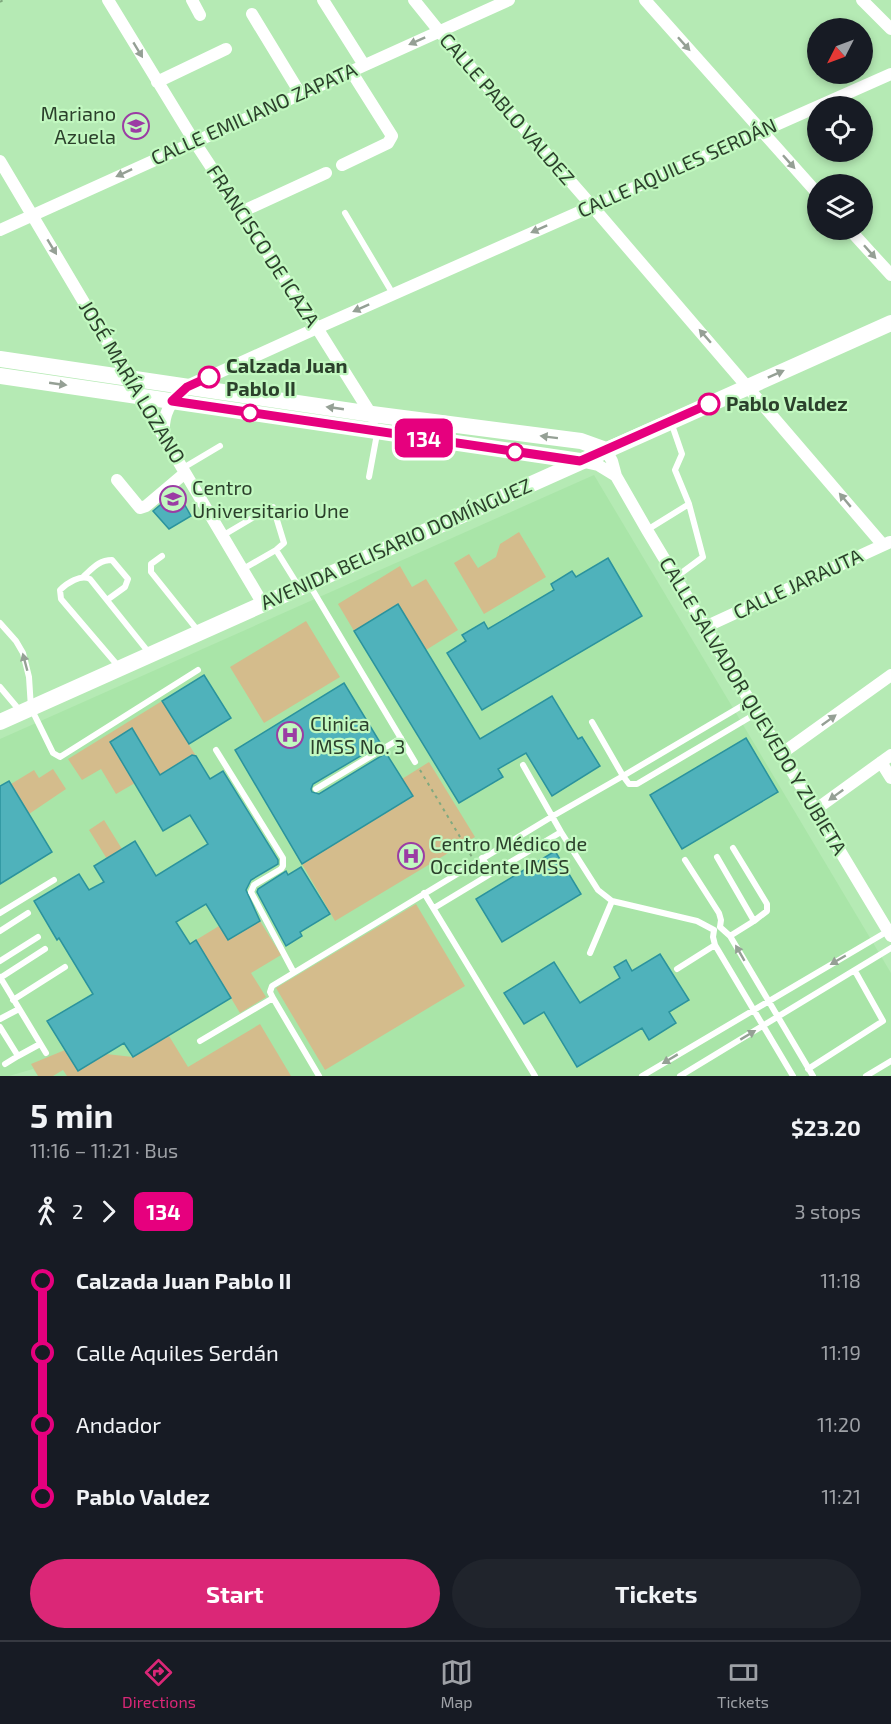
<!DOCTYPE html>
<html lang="en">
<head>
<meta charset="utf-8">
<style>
  body { margin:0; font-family:"Exo 2",sans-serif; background:#20242c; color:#f1f3f6; height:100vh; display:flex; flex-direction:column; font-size:22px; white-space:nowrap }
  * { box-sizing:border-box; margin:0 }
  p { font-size:20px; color:#9ea1a6 }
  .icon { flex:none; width:33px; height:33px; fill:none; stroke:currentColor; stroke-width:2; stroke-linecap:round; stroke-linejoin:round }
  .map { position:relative; height:1076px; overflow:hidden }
  .side { display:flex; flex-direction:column; background:#171b24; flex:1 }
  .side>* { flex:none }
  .badge { padding:0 12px; border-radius:9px; font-size:21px; line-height:39px }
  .needle { width:39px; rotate:228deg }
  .fabs { position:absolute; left:807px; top:18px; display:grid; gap:12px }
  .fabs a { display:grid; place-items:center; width:66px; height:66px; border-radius:50%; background:#171b24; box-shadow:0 3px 9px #0003; font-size:30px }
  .map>.badge { position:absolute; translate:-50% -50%; box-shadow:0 0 0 3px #fff }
  .legs { display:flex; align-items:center; gap:9px; height:66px; padding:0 30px; font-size:20px }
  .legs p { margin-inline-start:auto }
  .head { display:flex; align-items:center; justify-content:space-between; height:102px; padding:0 30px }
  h1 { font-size:33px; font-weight:700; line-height:45px }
  .primary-button { display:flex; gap:12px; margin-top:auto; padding:12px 30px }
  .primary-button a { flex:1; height:69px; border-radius:36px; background:#db2777; color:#fff; font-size:24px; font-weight:700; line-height:69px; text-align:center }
  .primary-button a+a { background:#20242c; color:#f1f3f6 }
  ul { padding:0 30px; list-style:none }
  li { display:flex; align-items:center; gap:21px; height:72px; font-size:22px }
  li i { display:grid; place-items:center; width:9px; height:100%; margin:0 8px; background:currentColor }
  li i::after { content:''; width:15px; height:15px; margin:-8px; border:4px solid; border-radius:50%; background:#171b24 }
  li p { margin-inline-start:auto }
  li:first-child i { background:linear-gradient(#0000 50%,currentColor 0) }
  li:last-child i { background:linear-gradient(currentColor 50%,#0000 0) }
  .tab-bar { display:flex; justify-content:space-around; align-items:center; height:84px; border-top:2px solid #363941; background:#171b24; font-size:16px; color:#9ea1a6 }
  .tab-bar a { display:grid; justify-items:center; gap:3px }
  .tab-bar .active { color:#db2777 }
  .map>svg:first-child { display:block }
</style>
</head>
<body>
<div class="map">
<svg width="891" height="1076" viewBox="0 0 891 1076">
  <rect width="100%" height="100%" fill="#b5eab4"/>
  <!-- built -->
  <path fill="#a9e5a8" d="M594,475L891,973V1076H38L33,1069L9,1076H0V739Z"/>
  <!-- green -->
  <path fill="#d4bc8c" d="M519,532L546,577L484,614L454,563L469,554L478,568L496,557L500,544Z
    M400,566L412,587L426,579L458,630L426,650L398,605L354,631L338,604Z
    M306,621L340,677L264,723L230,667Z
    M162,701L196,756L191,755L160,775L132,729L110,742L135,783L116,794L101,769L82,780L68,759Z
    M429,762L475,837L335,921L302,864L412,797L402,779Z
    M53,769L66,789L29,814L11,784L34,770L39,778Z
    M104,820L122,849L107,859L89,830Z
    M416,904L465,986L325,1070L276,988Z
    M260,921L281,955L251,973L266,997L240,1013L196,940L219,926L228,940Z
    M260,1024L291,1076H67L63,1070L53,1076H38L31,1064L65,1050L78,1071L106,1054L133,1057L169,1036L188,1067Z"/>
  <!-- building -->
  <path fill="#4fb2bb" stroke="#2b939d" stroke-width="1.5" d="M177,491L191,516L169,529L153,511Z
    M608,558L642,616L482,710L447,653L466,641L462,635L484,622L488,629L554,590L551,584L572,571L576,577Z
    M398,604L480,739L552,696L578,739L582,737L600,766L552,796L526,753L498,769L503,777L459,803L354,631Z
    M204,675L231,718L189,744L162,701Z
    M344,683L381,744L313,784L311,789L312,792L319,794L386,753L413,796L302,864L235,750Z
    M132,728L160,775L192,755L196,756L210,779L223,771L278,860V864L251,880L246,890L260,921L228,940L206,904L176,922L190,944L196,940L231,998L133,1057L124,1043L78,1071L47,1021L93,994L59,938L57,940L34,901L79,874L89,890L104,882L94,866L135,841L156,876L208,844L190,815L163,831L110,742Z
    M746,738L778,792L682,849L650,795Z
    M9,781L52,852L0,884V786Z
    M555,851L581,894L502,942L476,899Z
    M301,867L330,914L300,932L302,936L286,946L257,892L258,889L286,871L288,875Z
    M660,954L689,1000L669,1012L676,1023L649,1040L642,1028L577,1067L544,1012L524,1024L504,993L554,962L580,1003L620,978L614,967L626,960L632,971Z"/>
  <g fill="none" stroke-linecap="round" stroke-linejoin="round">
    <!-- path -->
    <path stroke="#80a97f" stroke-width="2" stroke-dasharray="3 4.5" stroke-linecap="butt" d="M0,2L3,0
      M420,770L472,857"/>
    <!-- service -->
    <path stroke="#fff" stroke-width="6" d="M345,213L393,294
      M671,422L682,454L675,470L689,504
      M183,468L220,446
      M369,477L377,434
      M647,530L689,504L703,557L676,577
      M222,536L271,507H273L284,543L276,550L243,569
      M276,550L299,587
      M162,556L151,564V572L199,632
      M84,576C93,568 99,560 112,560L128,579L125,587L107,600
      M309,584L415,762
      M0,623L16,641L23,653L29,677L31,708L53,753L60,757L198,670
      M119,667L61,599L60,590C67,583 81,574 90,579L150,654
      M0,687L21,712
      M750,701L623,776L629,784H637L757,713
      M216,750L283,858V866L281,869L254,885L251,892L293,971
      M523,765L561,832L598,890L612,901L697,921L714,930
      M316,789L401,738
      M733,848L767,904V911L754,921
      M717,857L754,921L730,936
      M482,858L492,873L561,832
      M685,860L719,913L721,920L720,927
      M424,893L535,1076
      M434,908L492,873
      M0,913L54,880
      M720,927L730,936L813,1076
      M714,930L713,937L715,945L793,1076
      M0,931L28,913
      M590,953L612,901
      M0,961L38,937
      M677,969L715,945
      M0,977L46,1053
      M0,978L45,949
      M13,1000L65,967
      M0,1019L19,1009
      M0,1027L18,1056L40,1044
      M200,1041L273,998
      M5,1064L18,1056
      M808,1069L883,1021L855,971
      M319,1076L273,998L270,992L272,986L553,816L623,776L592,722
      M642,1076L888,931
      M680,1076L891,948
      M866,1076L891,1061"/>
    <!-- minor -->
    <path stroke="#fff" stroke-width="12" d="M108,0L194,141L317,328L374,419
      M192,0L200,15
      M323,0L364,65
      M414,0L439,31L592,206L883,545
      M645,0L818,194
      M862,0L891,29
      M252,14L300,93
      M157,82L226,49
      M0,161L263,604
      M342,165L388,143L392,136L351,71
      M241,212L326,173
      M0,230L509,0
      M850,230L891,275
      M164,437C162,415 170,400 187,387L317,328L891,74
      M606,450L612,461L616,476L647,530L891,936
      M580,461L598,465L616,476
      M117,480L140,508L146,506L185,473
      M705,627L890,542
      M781,754L891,675
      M881,762L891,778
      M815,810L891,755"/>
    <!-- secondary -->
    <path stroke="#fff" stroke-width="16" d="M0,359L372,414L581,441L606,450
      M0,376L580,461
      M0,722L891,323"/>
  </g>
  <!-- one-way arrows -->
  <defs><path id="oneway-solid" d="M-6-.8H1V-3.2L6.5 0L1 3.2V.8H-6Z" transform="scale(1.5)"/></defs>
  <g fill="#95a095">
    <use href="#oneway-solid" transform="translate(417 41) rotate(156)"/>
    <use href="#oneway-solid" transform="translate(684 44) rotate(48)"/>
    <use href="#oneway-solid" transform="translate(138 50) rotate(59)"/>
    <use href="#oneway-solid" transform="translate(789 162) rotate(48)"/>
    <use href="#oneway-solid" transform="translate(124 173) rotate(155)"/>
    <use href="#oneway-solid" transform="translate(539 229) rotate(156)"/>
    <use href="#oneway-solid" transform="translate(52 247) rotate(59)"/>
    <use href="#oneway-solid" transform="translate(870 252) rotate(48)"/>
    <use href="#oneway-solid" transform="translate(361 308) rotate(156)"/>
    <use href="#oneway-solid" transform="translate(705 336) rotate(-131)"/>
    <use href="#oneway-solid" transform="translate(776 374) rotate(-24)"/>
    <use href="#oneway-solid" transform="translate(58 384) rotate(8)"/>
    <use href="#oneway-solid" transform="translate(335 408) rotate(-172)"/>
    <use href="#oneway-solid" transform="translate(549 437) rotate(-173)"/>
    <use href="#oneway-solid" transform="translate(845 500) rotate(-130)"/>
    <use href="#oneway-solid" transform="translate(25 662) rotate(-105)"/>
    <use href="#oneway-solid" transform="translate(829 720) rotate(-36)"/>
    <use href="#oneway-solid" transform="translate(836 795) rotate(144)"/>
    <use href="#oneway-solid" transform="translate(740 953) rotate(-120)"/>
    <use href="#oneway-solid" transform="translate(838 960) rotate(150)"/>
    <use href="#oneway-solid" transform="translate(748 1035) rotate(-31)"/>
    <use href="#oneway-solid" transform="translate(670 1059) rotate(149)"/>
  </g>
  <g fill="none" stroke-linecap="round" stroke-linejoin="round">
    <defs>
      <path id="line-1" d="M209,377L187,387L172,401L580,461L709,404"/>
    </defs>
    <!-- line-1 casing -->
    <use href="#line-1" stroke="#fff" stroke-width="14"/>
    <!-- line-1 -->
    <use href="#line-1" stroke="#e6007e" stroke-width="9"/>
  </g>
  <!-- icons -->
  <defs>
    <symbol id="school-ring" viewBox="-11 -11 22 22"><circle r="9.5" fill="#c2f8c0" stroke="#9b3ca4" stroke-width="1.5"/><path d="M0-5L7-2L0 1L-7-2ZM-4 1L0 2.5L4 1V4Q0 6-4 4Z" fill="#9b3ca4"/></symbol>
    <symbol id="university-ring" viewBox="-11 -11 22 22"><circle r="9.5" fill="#c2f8c0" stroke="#9b3ca4" stroke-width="1.5"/><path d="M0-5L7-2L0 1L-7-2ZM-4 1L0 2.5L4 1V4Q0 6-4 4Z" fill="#9b3ca4"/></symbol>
    <symbol id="hospital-ring" viewBox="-11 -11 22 22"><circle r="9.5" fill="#c2f8c0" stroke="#9b3ca4" stroke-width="1.5"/><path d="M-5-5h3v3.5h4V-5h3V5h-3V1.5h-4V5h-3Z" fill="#9b3ca4"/></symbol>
  </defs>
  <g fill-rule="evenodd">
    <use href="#school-ring" x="121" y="111" width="30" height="30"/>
    <use href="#university-ring" x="158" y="484" width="30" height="30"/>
    <use href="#hospital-ring" x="275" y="720" width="30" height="30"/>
    <use href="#hospital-ring" x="396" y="841" width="30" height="30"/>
  </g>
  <!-- markers -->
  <g fill="#fff" stroke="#e6007e" stroke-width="3">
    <circle cx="209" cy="377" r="10"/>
    <circle cx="709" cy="404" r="10"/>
    <circle cx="250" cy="413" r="8"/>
    <circle cx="515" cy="452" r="8"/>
  </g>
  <g text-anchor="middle" stroke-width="4.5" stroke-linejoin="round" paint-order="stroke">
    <!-- street labels -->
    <g font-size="20" fill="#2b402b" stroke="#c2f8c0">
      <text transform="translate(507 109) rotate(49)" y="7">CALLE PABLO VALDEZ</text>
      <text transform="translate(254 114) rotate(-24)" y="7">CALLE EMILIANO ZAPATA</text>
      <text transform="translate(677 168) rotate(-24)" y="7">CALLE AQUILES SERDÁN</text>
      <text transform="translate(263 246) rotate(57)" y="7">FRANCISCO DE ICAZA</text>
      <text transform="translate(132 382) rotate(59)" y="7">JOSÉ MARÍA LOZANO</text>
      <text transform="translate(396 544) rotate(-24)" y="7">AVENIDA BELISARIO DOMÍNGUEZ</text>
      <text transform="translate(798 584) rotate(-25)" y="7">CALLE JARAUTA</text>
      <text transform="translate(753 706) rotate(59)" y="7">CALLE SALVADOR QUEVEDO Y ZUBIETA</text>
    </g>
    <!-- poi labels -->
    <g font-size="20" fill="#2b402b" stroke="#c2f8c0" text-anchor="start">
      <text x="116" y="121" text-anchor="end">Mariano<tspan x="116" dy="23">Azuela</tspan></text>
      <text x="192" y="495">Centro<tspan x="192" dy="23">Universitario Une</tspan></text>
      <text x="310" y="731">Clinica<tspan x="310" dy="23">IMSS No. 3</tspan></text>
      <text x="430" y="851">Centro Médico de<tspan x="430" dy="23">Occidente IMSS</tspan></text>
    </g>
    <!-- stop labels -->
    <g font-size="20" font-weight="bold" fill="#2b402b" stroke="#c2f8c0" text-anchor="start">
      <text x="226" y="373">Calzada Juan<tspan x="226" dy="23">Pablo II</tspan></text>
      <text x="726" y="411">Pablo Valdez</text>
    </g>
  </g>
</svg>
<div class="fabs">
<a><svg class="needle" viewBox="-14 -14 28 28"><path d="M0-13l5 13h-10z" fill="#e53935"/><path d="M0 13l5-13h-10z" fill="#9ea1a6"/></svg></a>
<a><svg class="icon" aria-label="locate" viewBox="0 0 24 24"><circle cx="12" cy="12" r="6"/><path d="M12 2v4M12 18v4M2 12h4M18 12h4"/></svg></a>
<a><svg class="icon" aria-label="layers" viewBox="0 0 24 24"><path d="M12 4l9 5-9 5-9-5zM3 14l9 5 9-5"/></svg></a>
</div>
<b class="badge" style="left:424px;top:438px;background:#e6007e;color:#fff">134</b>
</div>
<section class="side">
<div class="head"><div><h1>5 min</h1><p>11:16 – 11:21 · Bus</p></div><b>$23.20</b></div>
<div class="legs"><svg class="icon" aria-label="walk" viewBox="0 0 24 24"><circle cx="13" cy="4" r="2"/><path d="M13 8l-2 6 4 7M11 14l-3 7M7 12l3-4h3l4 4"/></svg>2<svg class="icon" aria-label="forward" viewBox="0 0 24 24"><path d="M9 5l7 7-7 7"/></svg><b class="badge" style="background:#e6007e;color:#fff">134</b><p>3 stops</p></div>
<ul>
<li><i style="color:#e6007e"></i><b>Calzada Juan Pablo II</b><p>11:18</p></li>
<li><i style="color:#e6007e"></i><span>Calle Aquiles Serdán</span><p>11:19</p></li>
<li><i style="color:#e6007e"></i><span>Andador</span><p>11:20</p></li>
<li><i style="color:#e6007e"></i><b>Pablo Valdez</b><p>11:21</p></li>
</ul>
<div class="primary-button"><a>Start</a><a>Tickets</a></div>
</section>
<nav class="tab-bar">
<a class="active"><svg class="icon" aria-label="directions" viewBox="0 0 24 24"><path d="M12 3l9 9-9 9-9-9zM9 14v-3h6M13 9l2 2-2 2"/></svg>Directions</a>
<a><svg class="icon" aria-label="map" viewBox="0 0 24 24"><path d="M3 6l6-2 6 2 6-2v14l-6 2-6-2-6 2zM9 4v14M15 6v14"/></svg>Map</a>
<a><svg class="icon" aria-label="tickets" viewBox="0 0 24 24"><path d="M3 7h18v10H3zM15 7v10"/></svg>Tickets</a>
</nav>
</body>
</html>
